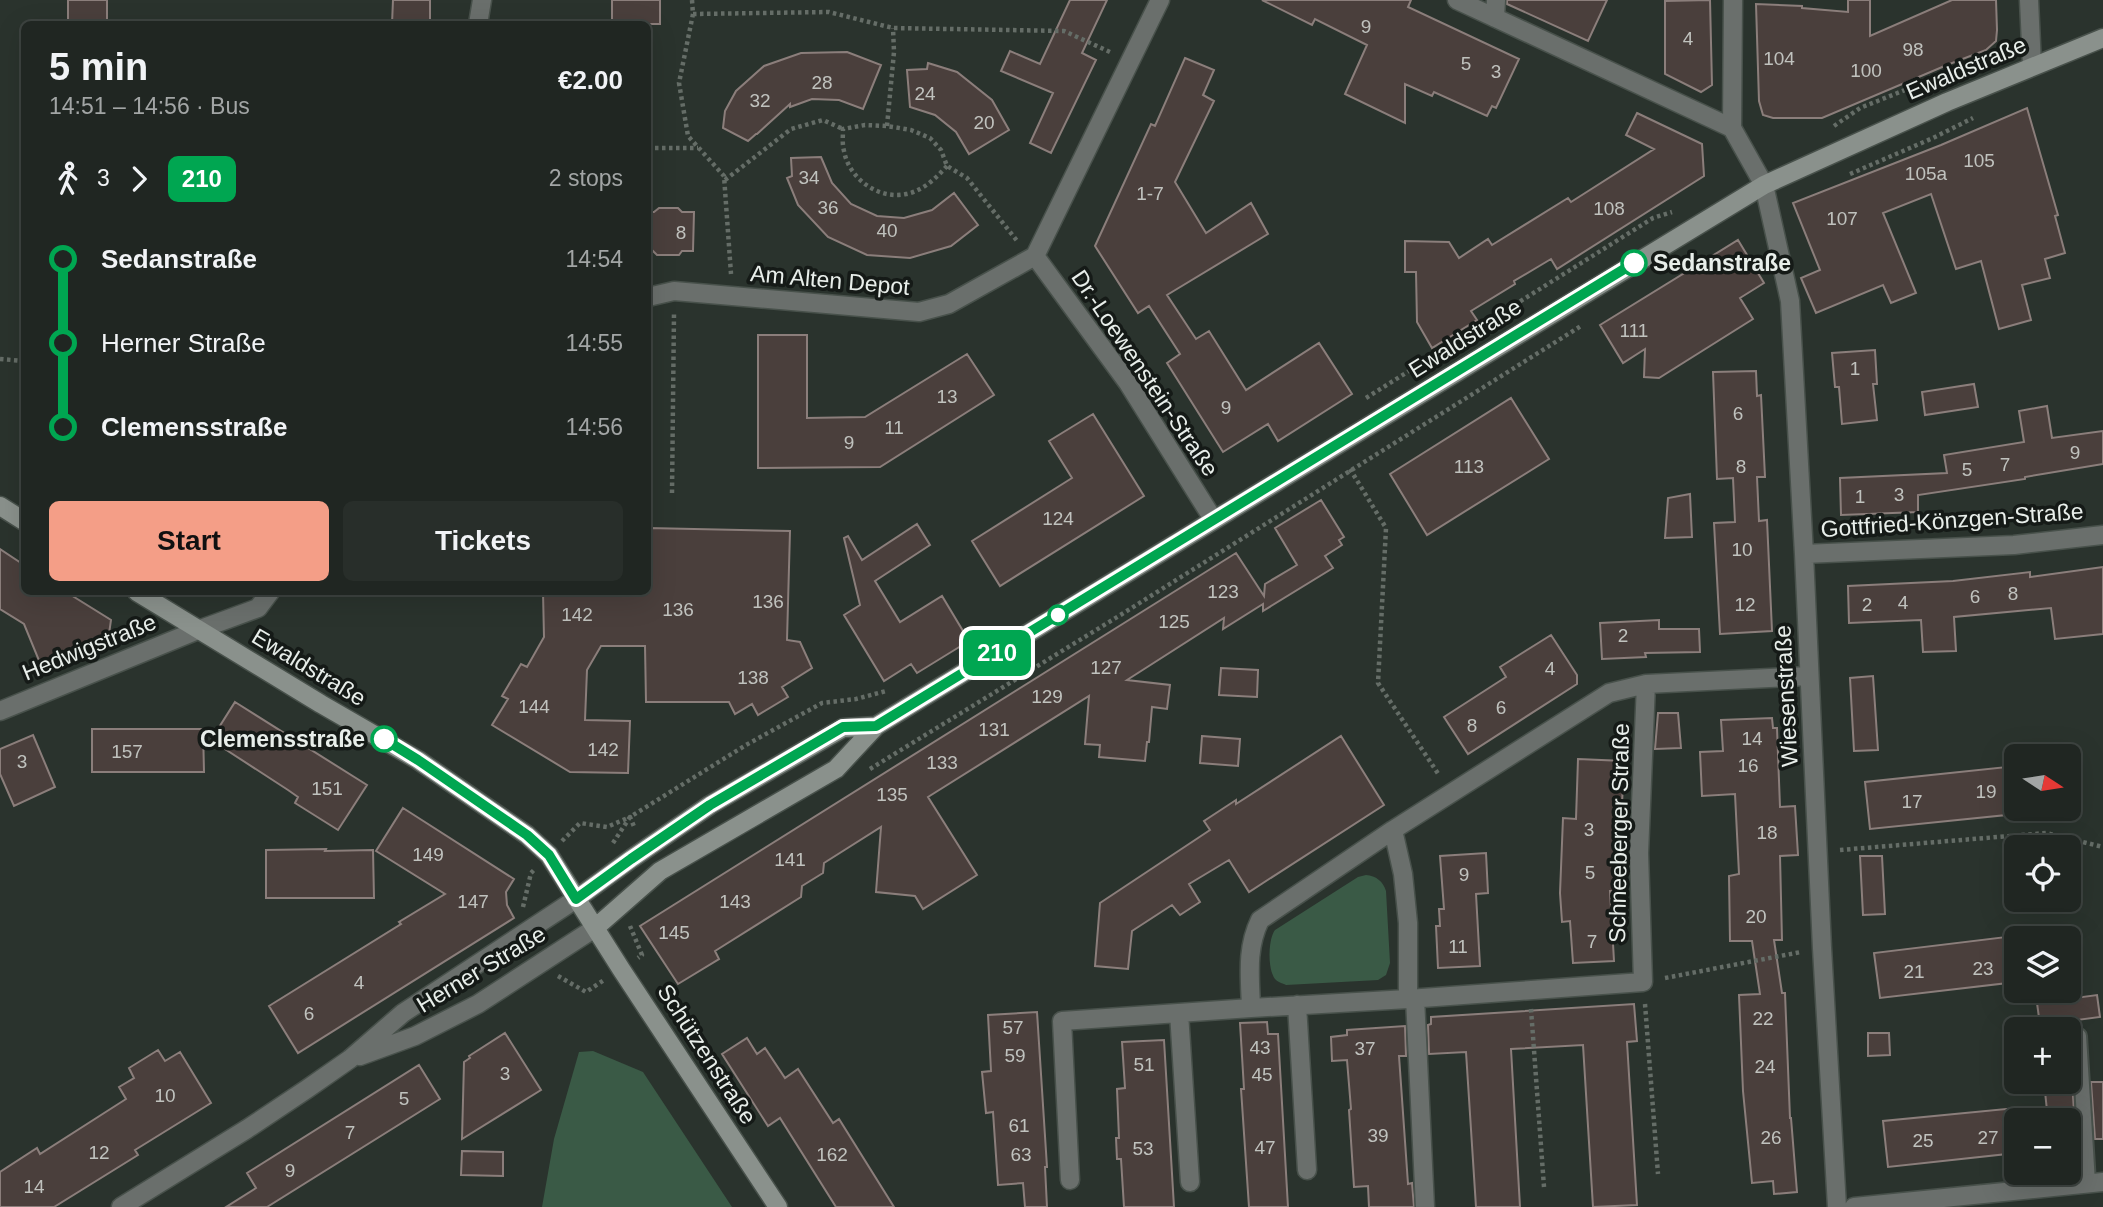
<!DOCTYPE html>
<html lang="en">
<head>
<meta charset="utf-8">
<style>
  body { margin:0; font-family:Arial,sans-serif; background:#282e2a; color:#f1f3f6; height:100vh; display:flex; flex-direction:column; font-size:26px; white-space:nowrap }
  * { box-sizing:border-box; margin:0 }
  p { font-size:23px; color:#a2a5a5 }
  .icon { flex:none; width:38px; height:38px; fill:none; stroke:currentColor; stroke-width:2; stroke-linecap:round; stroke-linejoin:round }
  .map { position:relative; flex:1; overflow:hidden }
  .drawer { position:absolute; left:21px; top:21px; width:630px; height:574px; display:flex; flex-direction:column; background:#202622; border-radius:10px; box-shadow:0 7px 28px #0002,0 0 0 2px #3d4340 }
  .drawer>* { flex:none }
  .badge { padding:0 14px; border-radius:10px; font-size:24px; line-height:46px }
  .needle { width:46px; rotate:102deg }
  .controls { position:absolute; left:2004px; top:744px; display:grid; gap:14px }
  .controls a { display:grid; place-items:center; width:77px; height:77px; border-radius:10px; background:#202622; box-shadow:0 7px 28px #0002,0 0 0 2px #3d4340; font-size:35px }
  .map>.badge { position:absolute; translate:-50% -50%; box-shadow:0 0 0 4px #fff }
  .legs { display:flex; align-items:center; gap:10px; height:77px; padding:0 28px; font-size:23px }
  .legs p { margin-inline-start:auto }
  .head { display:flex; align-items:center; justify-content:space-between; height:119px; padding:0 28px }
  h1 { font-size:38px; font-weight:700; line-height:52px }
  .action { display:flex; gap:14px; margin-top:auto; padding:14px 28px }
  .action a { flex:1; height:80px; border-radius:10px; background:#f49e87; color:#111; font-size:28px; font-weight:700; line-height:80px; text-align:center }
  .action a+a { background:#282e2a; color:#f1f3f6 }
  ul { padding:0 28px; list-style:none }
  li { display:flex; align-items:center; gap:24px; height:84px; font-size:26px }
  li i { display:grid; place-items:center; width:10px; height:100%; margin:0 9px; background:currentColor }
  li i::after { content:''; width:18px; height:18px; margin:-9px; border:5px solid; border-radius:50%; background:#202622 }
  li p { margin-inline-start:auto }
  li:first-child i { background:linear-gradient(#0000 50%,currentColor 0) }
  li:last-child i { background:linear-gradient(currentColor 50%,#0000 0) }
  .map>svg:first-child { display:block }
</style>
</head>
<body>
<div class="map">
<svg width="2103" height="1207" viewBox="0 0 2103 1207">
  <rect width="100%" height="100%" fill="#2a332d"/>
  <!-- green -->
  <path fill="#3a5a46" d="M1366,875C1376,876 1383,881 1386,891L1390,963L1386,975L1378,980L1286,985C1284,984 1278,982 1276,980C1267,971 1268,939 1275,930L1358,877Z
    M593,1051L643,1072L732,1207H542L554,1139L579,1052Z"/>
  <!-- building -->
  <path fill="#4a3f3c" stroke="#8b7e7b" stroke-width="2" d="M68,0H107V24H68Z
    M393,0H430V24H392Z
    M612,0H660V24H612Z
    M1070,0H1107L1082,53L1096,60L1051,153L1030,143L1053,93L1001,71L1010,51L1040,64Z
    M1262,0H1411L1408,7L1519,59L1496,108L1492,106L1487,116L1434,92L1432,96L1405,84V123L1345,94L1367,45L1315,19L1312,25Z
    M1507,0H1607L1588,41L1507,4Z
    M1710,0L1712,85L1701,92L1665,74V1Z
    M1848,0H1870V36L1952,0H1996L1997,30L1996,41L1986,50L1947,65L1822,118H1773L1763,115L1759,101L1756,4L1802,6V8L1848,12Z
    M847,52L881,65L863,109L839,100L812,99L790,107V104L757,134H756L748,141L723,128L725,111L736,91L764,66L801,53Z
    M1185,58L1214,70L1203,95L1214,101L1175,182L1206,233L1251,203L1268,234L1167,295L1196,339L1209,331L1246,390L1319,343L1352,394L1278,441L1268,424L1223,452L1167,363L1180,354L1149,306L1138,313L1095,246L1151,124L1155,126Z
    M928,63L957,72L992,100L1009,130L969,154L956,132L935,115L910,107L907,70L927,69Z
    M2027,108L2058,215L2055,216L2065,253L2045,259L2050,278L2022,285L2031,320L1999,329L1981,261L1956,269L1931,194L1883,213L1916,293L1891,303L1883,285L1816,313L1801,278L1820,270L1793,203L1941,145Z
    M1637,113L1702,144L1704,176L1557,269L1551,259L1514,281L1515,284L1471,311L1477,320L1432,348L1417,322L1416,272H1405V241L1449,242L1459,258L1488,239L1492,245L1568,198L1571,202L1654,149L1626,135Z
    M821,157L832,183L851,204L877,216L904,218L932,210L954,193L978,225L951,246L910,258L867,255L828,237L798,205L787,178L792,176L791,158Z
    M659,208H678L682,212H694L693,251H682L679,255H657L648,246V212H654Z
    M1738,240L1764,283L1740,298L1753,319L1659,378L1644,377L1645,349L1623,363L1600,325Z
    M758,335H807V418L865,417L967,354L994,395L880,467L758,468Z
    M1875,350L1877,384H1873L1877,420L1842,424L1839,387H1835L1832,353Z
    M1756,371L1757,396L1761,395L1765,477H1757L1759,521L1767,520L1772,631L1720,634L1714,523L1735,522L1733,478L1717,479L1713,372Z
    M1974,384L1978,407L1925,415L1922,392Z
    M1511,398L1549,459L1427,535L1390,474Z
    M2047,406L2052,438L2103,431V464L2025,477V479L1918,495V512L1841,515L1840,478L1947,473L1944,455L2024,442L2019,411Z
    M1093,414L1144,496L1000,586L972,541L1072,478L1049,441Z
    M1690,494L1692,537L1665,538L1668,498Z
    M1321,500L1344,537L1339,540L1342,545L1325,556L1333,568L1263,611V604L1223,629L1224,618L1127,680L1170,685L1167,709L1152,707L1149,742H1147L1145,761L1099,757L1100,745L1085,744L1089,696L928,797L977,875L923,909L915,896L876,892L881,827L824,863L823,873L802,886L801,897L715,951L719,959L678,984L640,926L1236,553L1264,596L1265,584L1297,565L1275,528Z
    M917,524L930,545L875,581L900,622L942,596L969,641L917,673L911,664L884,681L844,615L860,605L844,538L848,536L862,560Z
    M648,528L790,531L787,640L800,642L812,668L782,687L788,697L758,715L752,704L735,714L729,702H646L645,646H601L587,670L585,720L630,721L628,773L570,772L492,725L508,699L502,696L521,664L527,667L544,637L543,592H648Z
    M0,549L24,565V592H66L111,620L109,634L40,663L24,624L0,609Z
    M2103,567V634L2055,639L2051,608L1954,617L1956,651L1923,652L1921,620L1849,623L1848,586L1953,581L2030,572V577Z
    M1659,620V629H1699L1700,652L1645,653L1646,657L1602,659L1600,623Z
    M1551,635L1577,675V684L1468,754L1444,717L1506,677L1500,667Z
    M1221,668L1258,670L1257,697L1219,695Z
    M1873,676L1878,750L1854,751L1850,678Z
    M235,702L367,785L338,830L295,803L298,797L288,790L211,740Z
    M1658,713H1678L1681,748L1655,749Z
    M1772,718L1773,728H1777L1780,807L1795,806L1798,855L1780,856L1782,940H1774L1782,993H1785L1790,1118H1791L1797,1192L1774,1194L1773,1181L1752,1183L1743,1091L1739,995L1760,994L1752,941H1730L1729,876L1739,874L1735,794L1702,796L1700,752L1723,751L1721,720Z
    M92,729H203L204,772H92Z
    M33,735L55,787L14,806L0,774V749Z
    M1202,736L1240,739L1238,766L1200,763Z
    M1341,736L1384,805L1249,892L1229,860L1189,884L1200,902L1180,915L1172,905L1132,931L1128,969L1095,966L1100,903L1210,830L1204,821L1236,800V804Z
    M1578,759L1624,761L1618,891H1610L1614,961L1573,963L1570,921L1562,922L1560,893L1563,818L1576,819Z
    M2016,766V814L1870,829L1865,782Z
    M403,808L514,879L506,892L507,905L514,918L298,1053L269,1006L401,924L399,922L445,894L376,851Z
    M326,849L325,851L373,850L374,898H266V850Z
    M1486,853L1488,893L1476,894L1480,966L1438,968L1436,926H1440L1439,909H1444L1440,856Z
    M1860,856H1882L1885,914L1863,915Z
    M2014,936L2016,982L1880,998L1874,953Z
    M2097,995L2100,1017L2040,1025L2037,1003Z
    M1634,1004L1637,1041L1627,1042L1637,1205L1593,1207L1583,1045L1511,1049L1520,1207H1476L1466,1052L1429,1054L1428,1025L1431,1024V1017Z
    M1037,1012L1047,1167H1045L1047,1207H1025L1023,1183L998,1185L993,1112L986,1113L982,1072L991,1071L988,1015Z
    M1267,1022L1268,1034H1278L1288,1207H1249L1241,1089H1244L1240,1023Z
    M1405,1026L1406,1056H1399L1408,1184L1412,1183L1414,1207H1369L1368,1186L1354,1187L1349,1110L1351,1109L1347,1060L1332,1061L1331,1037L1347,1035V1030Z
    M505,1033L541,1090L462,1139L464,1062L470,1058L469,1056Z
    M1868,1033H1889L1890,1055L1868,1056Z
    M747,1038L757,1054L765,1048L785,1078L798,1069L833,1123L839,1119L894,1207H836L780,1118L768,1126L722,1054Z
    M1164,1040L1174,1207H1124L1121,1159H1117L1116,1138H1119L1117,1089L1125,1088L1122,1042Z
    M158,1050L165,1061L180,1052L211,1103L135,1150L138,1155L54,1207H0V1172L37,1148L40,1154L126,1099L119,1087L134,1078L129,1068Z
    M419,1065L440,1099L267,1207H226L256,1188L247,1173Z
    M2044,1082H2072L2076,1141L2068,1142V1120H2048Z
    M2091,1082H2103V1139H2095Z
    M2016,1108V1153L1888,1167L1883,1121Z
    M462,1151L503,1152V1176L461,1175Z"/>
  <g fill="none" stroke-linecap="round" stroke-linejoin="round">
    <defs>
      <path id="service" d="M2079,1036L2088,1183"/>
      <path id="minor" d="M1160,0L1035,256L1128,383L1213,519
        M1457,0L1732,128L1764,185L1790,301L1804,554L1822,948L1837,1207
        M2029,0L2032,66
        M1495,18L1496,0
        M478,24L482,0
        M1732,128L1733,0
        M648,297L674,291L919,312L949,304L1035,256
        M1804,554L2014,545L2103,535
        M1646,684L1639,853L1643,982L1408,999L1251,1008C1250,976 1246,949 1260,920L1393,830L1609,693L1646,684L1809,676
        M0,711L198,630L258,608L270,592
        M1393,830L1403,874L1408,923V999
        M1415,998L1425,1207
        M1297,1005L1307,1170
        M1179,1013L1190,1182
        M1070,1180L1062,1021L1251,1008
        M1854,1207L2103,1182"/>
      <path id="tertiary" d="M360,1056L415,1036L478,1004L595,928
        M121,1207L247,1129L307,1089L350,1059L403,1013L576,899"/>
      <path id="secondary" d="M0,506L24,521
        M137,592L321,704L418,760L527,835L549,855L621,969L778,1207
        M576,899L631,859L710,805L843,728L876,726
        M595,928L660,871L836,769L876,726L1764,185L1947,102L2103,38"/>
    </defs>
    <!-- service casing -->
    <use href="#service" stroke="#48514b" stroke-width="18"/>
    <!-- minor casing -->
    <use href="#minor" stroke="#48514b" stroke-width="21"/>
    <!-- tertiary casing -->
    <use href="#tertiary" stroke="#48514b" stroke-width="21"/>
    <!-- secondary casing -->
    <use href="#secondary" stroke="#48514b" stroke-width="21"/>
    <!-- path -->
    <path stroke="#656d67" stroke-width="4.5" stroke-dasharray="3.5 3.5" stroke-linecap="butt" d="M692,0L693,14L679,83L688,136L724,176L731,274
      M693,14L829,12L893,28L1064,31L1110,52
      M887,126L894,52L893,28
      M1834,126L1860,108L1930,80L1940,78
      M648,148H698
      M947,166C936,178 923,191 906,194C879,200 849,179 844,151C842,144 843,136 843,129L865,125L887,126L911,130L930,138L941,150L947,166L967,178L1018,242
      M1850,174L1933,138L1973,118
      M725,180L791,129L823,120L843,129
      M0,359L24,361
      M1366,398L1653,218L1672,212
      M1350,469L1386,528L1378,683L1439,775
      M672,493L674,313
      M870,769L1122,614L1581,326
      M562,841L580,823L607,827L630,817L635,829
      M613,843L630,817L746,745L822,703L856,699L886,691
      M1840,850L2046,833L2103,847
      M523,907L531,873L534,870
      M630,926L642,955L638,958
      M558,976L586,992L604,980
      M1665,978L1801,952
      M1645,1004L1658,1174
      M1531,1009L1544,1187"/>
    <!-- service -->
    <use href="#service" stroke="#6a6f6c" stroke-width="14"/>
    <!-- minor -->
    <use href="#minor" stroke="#6a6f6c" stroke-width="18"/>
    <!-- tertiary -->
    <use href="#tertiary" stroke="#6a6f6c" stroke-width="18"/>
    <!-- secondary -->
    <use href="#secondary" stroke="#8a918c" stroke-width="18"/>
  </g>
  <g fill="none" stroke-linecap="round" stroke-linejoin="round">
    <defs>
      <path id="line-1" d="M384,739L418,760L527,835L549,855L576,899L631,859L710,805L843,727L876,726L1634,263"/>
    </defs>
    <!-- line-1 casing -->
    <use href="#line-1" stroke="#fff" stroke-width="16"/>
    <!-- line-1 -->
    <use href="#line-1" stroke="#00a651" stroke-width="10"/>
  </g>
  <!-- markers -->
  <g fill="#fff" stroke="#00a651" stroke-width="3.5">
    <circle cx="1634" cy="263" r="12"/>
    <circle cx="1058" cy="615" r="9"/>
    <circle cx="384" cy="739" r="12"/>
  </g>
  <g text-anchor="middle" stroke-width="7" stroke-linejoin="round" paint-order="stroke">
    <!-- number labels -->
    <g font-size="19" fill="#c0c2be">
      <text x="1366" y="33">9</text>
      <text x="1688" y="45">4</text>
      <text x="1913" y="56">98</text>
      <text x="1779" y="65">104</text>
      <text x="1466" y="70">5</text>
      <text x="1866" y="77">100</text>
      <text x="1496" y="78">3</text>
      <text x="822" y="89">28</text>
      <text x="925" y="100">24</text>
      <text x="760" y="107">32</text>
      <text x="984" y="129">20</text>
      <text x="1979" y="167">105</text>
      <text x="1926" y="180">105a</text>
      <text x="809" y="184">34</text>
      <text x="1150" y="200">1-7</text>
      <text x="828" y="214">36</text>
      <text x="1609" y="215">108</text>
      <text x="1842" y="225">107</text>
      <text x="887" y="237">40</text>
      <text x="681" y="239">8</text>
      <text x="1634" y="337">111</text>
      <text x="1855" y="375">1</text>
      <text x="947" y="403">13</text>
      <text x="1226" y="414">9</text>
      <text x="1738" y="420">6</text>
      <text x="894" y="434">11</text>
      <text x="849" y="449">9</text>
      <text x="2075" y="459">9</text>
      <text x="2005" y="471">7</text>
      <text x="1469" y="473">113</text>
      <text x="1741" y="473">8</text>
      <text x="1967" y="476">5</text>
      <text x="1899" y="501">3</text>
      <text x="1860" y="503">1</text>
      <text x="1058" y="525">124</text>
      <text x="1742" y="556">10</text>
      <text x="1223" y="598">123</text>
      <text x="2013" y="600">8</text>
      <text x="1975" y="603">6</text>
      <text x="768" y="608">136</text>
      <text x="1903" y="609">4</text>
      <text x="1745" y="611">12</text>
      <text x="1867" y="611">2</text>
      <text x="678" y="616">136</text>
      <text x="577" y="621">142</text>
      <text x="1174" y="628">125</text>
      <text x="1623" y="642">2</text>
      <text x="1106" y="674">127</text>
      <text x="1550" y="675">4</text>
      <text x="753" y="684">138</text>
      <text x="1047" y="703">129</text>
      <text x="534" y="713">144</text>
      <text x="1501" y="714">6</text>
      <text x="1472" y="732">8</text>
      <text x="994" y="736">131</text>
      <text x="1752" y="745">14</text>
      <text x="603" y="756">142</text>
      <text x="127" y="758">157</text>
      <text x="22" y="768">3</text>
      <text x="942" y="769">133</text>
      <text x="1748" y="772">16</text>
      <text x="327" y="795">151</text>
      <text x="1986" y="798">19</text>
      <text x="892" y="801">135</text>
      <text x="1912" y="808">17</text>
      <text x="1589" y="836">3</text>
      <text x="1767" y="839">18</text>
      <text x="428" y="861">149</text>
      <text x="790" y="866">141</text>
      <text x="1590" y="879">5</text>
      <text x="1464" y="881">9</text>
      <text x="473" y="908">147</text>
      <text x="735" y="908">143</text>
      <text x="1756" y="923">20</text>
      <text x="674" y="939">145</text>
      <text x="1592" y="948">7</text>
      <text x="1458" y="953">11</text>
      <text x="1983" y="975">23</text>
      <text x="1914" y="978">21</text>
      <text x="359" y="989">4</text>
      <text x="309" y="1020">6</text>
      <text x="1763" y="1025">22</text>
      <text x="1013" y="1034">57</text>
      <text x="1260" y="1054">43</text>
      <text x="1365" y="1055">37</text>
      <text x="1015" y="1062">59</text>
      <text x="1144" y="1071">51</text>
      <text x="1765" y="1073">24</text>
      <text x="505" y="1080">3</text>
      <text x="1262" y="1081">45</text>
      <text x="165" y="1102">10</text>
      <text x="404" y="1105">5</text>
      <text x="1019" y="1132">61</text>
      <text x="350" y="1139">7</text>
      <text x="1378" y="1142">39</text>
      <text x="1771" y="1144">26</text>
      <text x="1988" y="1144">27</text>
      <text x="1923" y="1147">25</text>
      <text x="1265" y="1154">47</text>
      <text x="1143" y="1155">53</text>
      <text x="99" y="1159">12</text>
      <text x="832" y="1161">162</text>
      <text x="1021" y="1161">63</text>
      <text x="290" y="1177">9</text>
      <text x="34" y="1193">14</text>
    </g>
    <!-- street labels -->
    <g font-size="23" fill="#e8eeea" stroke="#151a17">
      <text transform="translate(1966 68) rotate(-23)" y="8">Ewaldstraße</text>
      <text transform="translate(830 280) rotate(5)" y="8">Am Alten Depot</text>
      <text transform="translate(1465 338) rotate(-32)" y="8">Ewaldstraße</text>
      <text transform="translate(1145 373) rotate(56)" y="8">Dr.-Loewenstein-Straße</text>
      <text transform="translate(1952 520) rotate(-4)" y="8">Gottfried-Könzgen-Straße</text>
      <text transform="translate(89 647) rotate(-22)" y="8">Hedwigstraße</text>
      <text transform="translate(309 667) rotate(31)" y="8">Ewaldstraße</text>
      <text transform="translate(1786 696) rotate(-93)" y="8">Wiesenstraße</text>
      <text transform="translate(1619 833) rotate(-89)" y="8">Schneeberger Straße</text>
      <text transform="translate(481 969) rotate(-31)" y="8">Herner Straße</text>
      <text transform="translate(707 1054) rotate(57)" y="8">Schützenstraße</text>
    </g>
    <!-- stop labels -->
    <g font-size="23" font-weight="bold" fill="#e8eeea" stroke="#151a17" text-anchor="start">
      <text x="1653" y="271">Sedanstraße</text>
      <text x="365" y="747" text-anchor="end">Clemensstraße</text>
    </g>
  </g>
</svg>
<div class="controls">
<a><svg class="needle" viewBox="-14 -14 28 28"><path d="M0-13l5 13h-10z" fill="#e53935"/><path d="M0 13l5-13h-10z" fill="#a2a5a5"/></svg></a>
<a><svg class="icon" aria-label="locate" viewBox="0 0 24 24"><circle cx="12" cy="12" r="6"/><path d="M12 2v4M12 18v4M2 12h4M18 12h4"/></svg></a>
<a><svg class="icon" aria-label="layers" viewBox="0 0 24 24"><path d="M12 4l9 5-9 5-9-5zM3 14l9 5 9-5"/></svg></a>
<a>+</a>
<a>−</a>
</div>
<b class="badge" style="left:997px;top:653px;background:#00a651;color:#fff">210</b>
<section class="drawer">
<div class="head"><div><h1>5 min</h1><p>14:51 – 14:56 · Bus</p></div><b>€2.00</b></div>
<div class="legs"><svg class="icon" aria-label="walk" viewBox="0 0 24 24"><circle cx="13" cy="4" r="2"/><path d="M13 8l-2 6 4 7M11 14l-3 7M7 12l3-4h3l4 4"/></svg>3<svg class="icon" aria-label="forward" viewBox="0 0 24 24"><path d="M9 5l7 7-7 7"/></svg><b class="badge" style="background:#00a651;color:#fff">210</b><p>2 stops</p></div>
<ul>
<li><i style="color:#00a651"></i><b>Sedanstraße</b><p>14:54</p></li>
<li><i style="color:#00a651"></i><span>Herner Straße</span><p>14:55</p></li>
<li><i style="color:#00a651"></i><b>Clemensstraße</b><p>14:56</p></li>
</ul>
<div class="action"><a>Start</a><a>Tickets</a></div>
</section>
</div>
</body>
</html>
